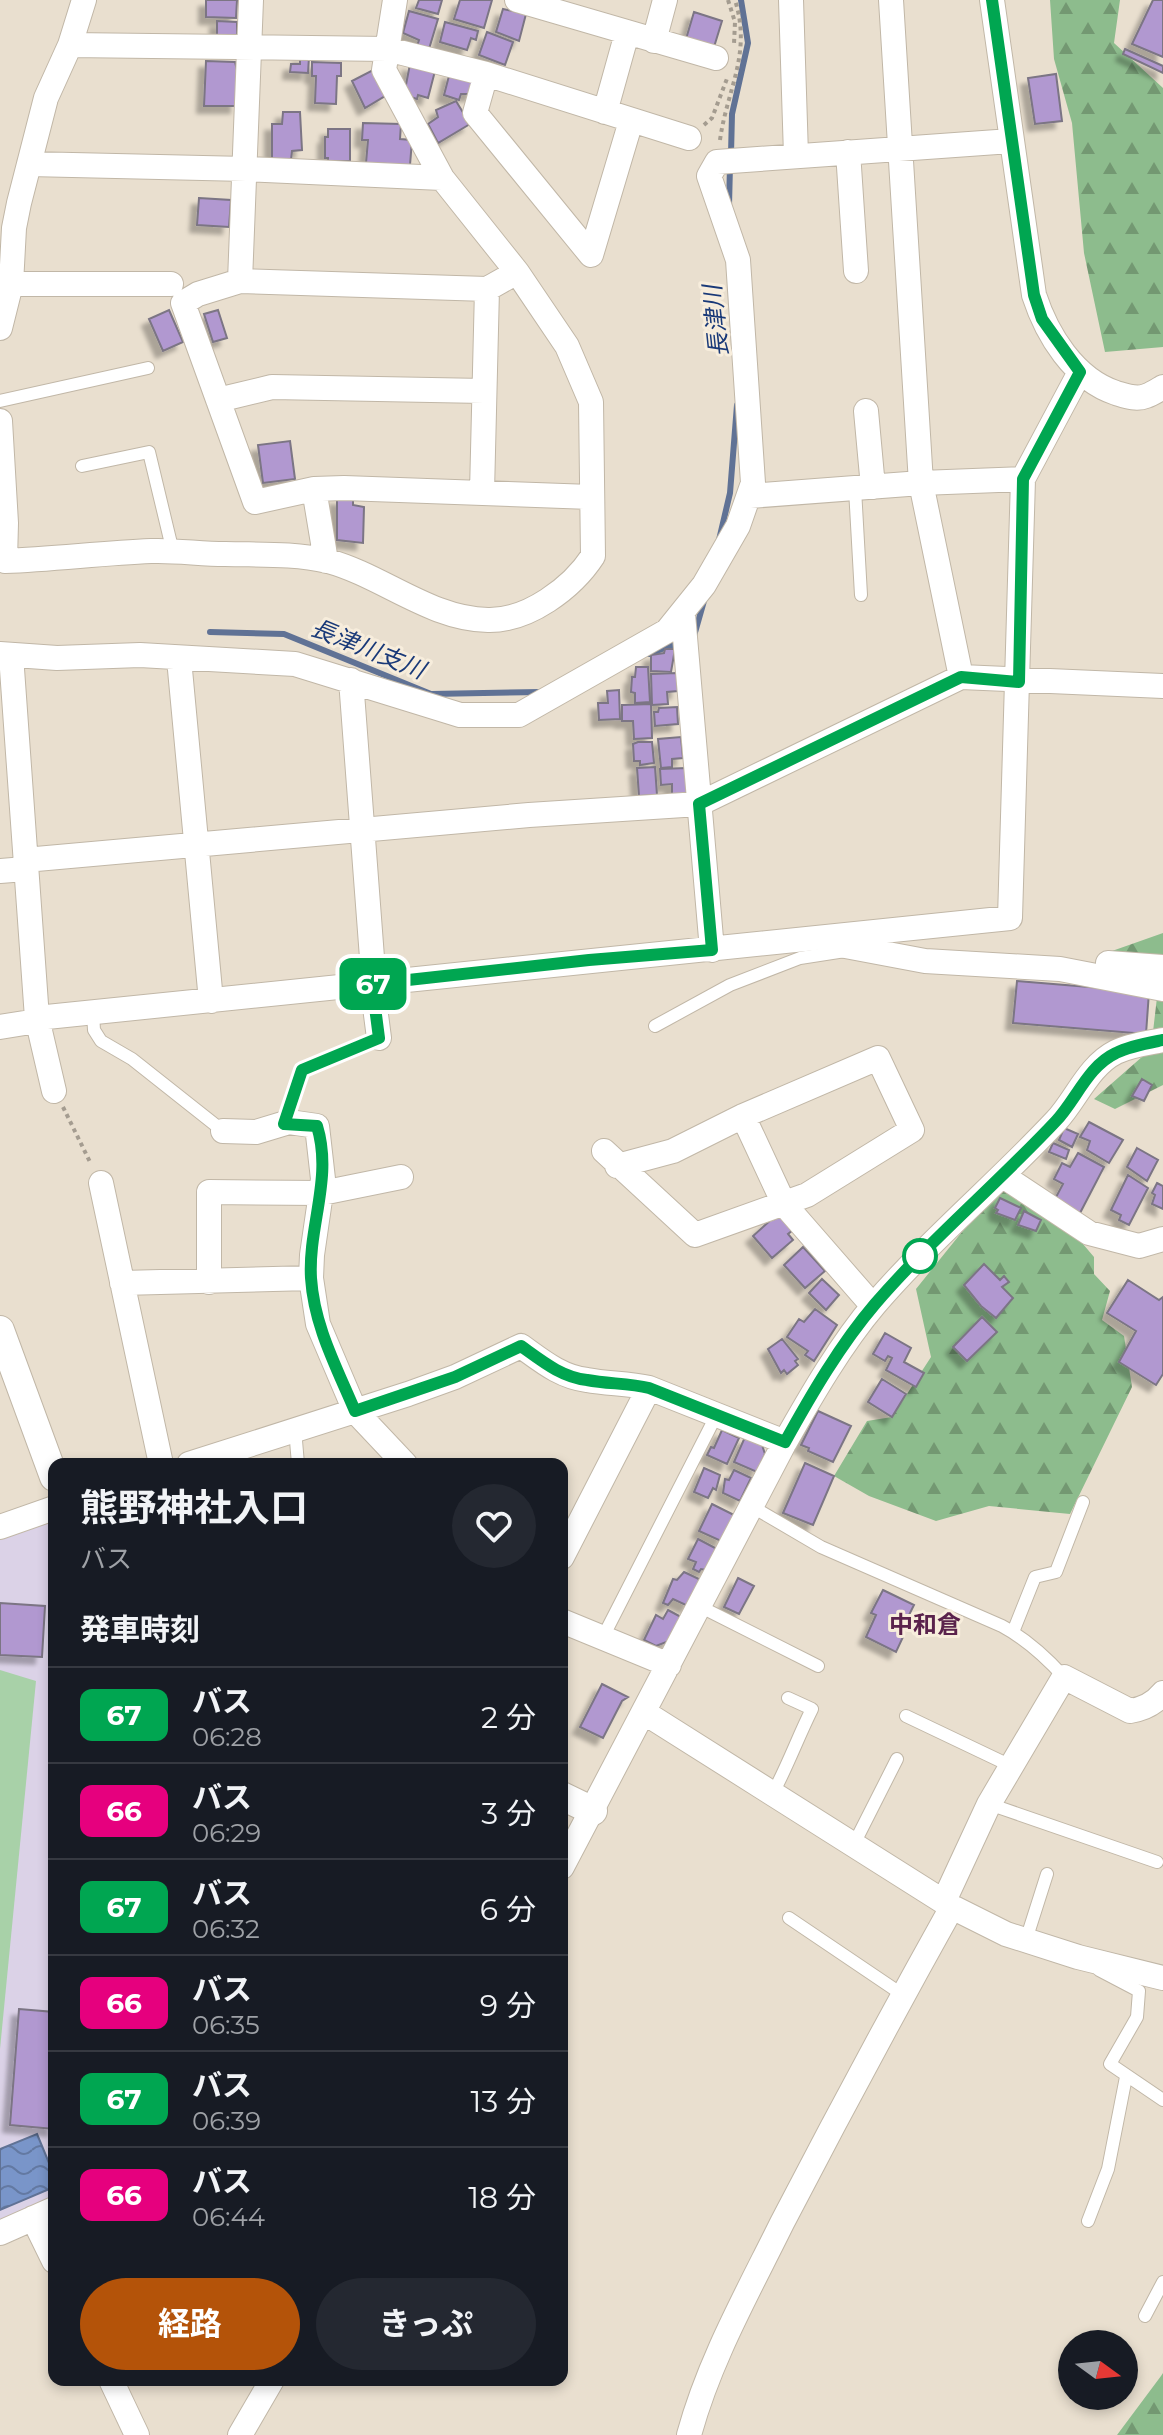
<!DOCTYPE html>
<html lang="ja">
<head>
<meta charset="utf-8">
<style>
  body { margin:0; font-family:Montserrat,"Noto Sans JP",sans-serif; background:#242831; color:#f1f3f6; height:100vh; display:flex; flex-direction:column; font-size:30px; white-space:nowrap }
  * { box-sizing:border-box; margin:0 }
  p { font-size:26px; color:#9ea1a6 }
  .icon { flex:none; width:44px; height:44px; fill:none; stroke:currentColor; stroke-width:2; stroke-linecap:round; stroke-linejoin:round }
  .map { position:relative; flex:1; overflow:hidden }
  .sheet { position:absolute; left:48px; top:1458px; width:520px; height:928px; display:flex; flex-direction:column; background:#171b24; border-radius:16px; box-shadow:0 4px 12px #0003 }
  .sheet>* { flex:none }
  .badge { padding:0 16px; border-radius:12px; font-size:28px; line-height:52px }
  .needle { width:52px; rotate:105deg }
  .controls { position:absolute; left:1058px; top:2330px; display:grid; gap:16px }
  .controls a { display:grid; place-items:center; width:80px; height:80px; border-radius:50%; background:#171b24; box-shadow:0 4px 12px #0003; font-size:40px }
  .map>.badge { position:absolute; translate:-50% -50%; box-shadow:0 0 0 4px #fff }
  h2 { padding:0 32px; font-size:30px; line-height:72px }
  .round { display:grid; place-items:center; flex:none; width:84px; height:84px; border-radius:42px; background:#242831 }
  .head { display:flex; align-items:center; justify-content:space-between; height:136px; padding:0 32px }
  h1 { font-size:38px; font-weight:700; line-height:60px }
  .cta { display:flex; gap:16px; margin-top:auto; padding:16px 32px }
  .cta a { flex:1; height:92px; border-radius:48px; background:#b45309; color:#fff; font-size:32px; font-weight:700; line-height:92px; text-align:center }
  .cta a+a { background:#242831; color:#f1f3f6 }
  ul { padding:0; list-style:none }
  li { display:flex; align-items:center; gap:24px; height:96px; padding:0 32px; border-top:2px solid #363941 }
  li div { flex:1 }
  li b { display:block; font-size:30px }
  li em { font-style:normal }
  li .badge { min-width:88px; font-weight:700; text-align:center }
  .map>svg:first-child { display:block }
</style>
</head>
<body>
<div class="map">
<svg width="1163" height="2435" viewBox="0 0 1163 2435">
  <defs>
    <pattern id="forest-firs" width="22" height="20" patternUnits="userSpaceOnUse" patternTransform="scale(2)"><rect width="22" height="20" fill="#8dbc8d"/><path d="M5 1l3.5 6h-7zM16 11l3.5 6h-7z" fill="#739872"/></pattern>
    <pattern id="water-waves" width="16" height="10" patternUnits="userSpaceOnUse" patternTransform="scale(2)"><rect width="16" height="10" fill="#7995c9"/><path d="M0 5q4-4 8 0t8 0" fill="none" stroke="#6379a2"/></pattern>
    <filter id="shadow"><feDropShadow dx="-7" dy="7" stdDeviation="2" flood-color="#0004"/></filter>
  </defs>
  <rect width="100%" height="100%" fill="#e9dfcf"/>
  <!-- education -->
  <path fill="#dbd2e7" d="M54,1518V2197L0,2221V1537Z"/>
  <!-- forest -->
  <path fill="url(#forest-firs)" d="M1050,0H1120L1114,43L1163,88V347L1105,352L1084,253L1072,123L1054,59Z
    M1163,933V1085L1115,1109L1094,1099L1151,1049L1159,980L1105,963L1112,951Z
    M1008,1188L1077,1237L1094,1257V1274L1110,1291L1102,1320L1124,1336L1132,1387L1070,1514L989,1506L936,1521L869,1496L834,1476L867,1421L892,1417L931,1357L916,1289L986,1202Z
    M1163,2373V2435H1117L1161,2376Z"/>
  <!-- pitch -->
  <path fill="#a8d1a8" d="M0,1670L36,1681L0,2049Z"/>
  <!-- water -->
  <path fill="url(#water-waves)" stroke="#607295" stroke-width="2" d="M37,2134L54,2175V2187L0,2210V2149Z"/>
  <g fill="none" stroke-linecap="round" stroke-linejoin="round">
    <!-- stream -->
    <path stroke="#607295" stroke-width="6" d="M731,154L732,114L748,43L741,0
      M729,206L730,165
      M719,540L730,493L737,405
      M210,632L284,634L431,694L541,692
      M694,636L704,601
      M649,654L680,642"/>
  </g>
  <!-- building -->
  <path fill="#b198d0" stroke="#7b7584" stroke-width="2" filter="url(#shadow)" d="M206,0H237L236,18L206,17Z
    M419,0H442L438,14L416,8Z
    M460,0H492L484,28L454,19Z
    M1153,0H1163V57L1132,44Z
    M503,9L526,14L519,41L496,32Z
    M409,11L438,19L429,49L417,46L419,40L403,33Z
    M694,12L722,21L714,47L686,39Z
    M217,21L237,22V36L217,35Z
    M445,22L478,31L476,40L471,38L467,50L440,42Z
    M487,32L513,42L505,65L479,55Z
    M1125,49L1163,66V73L1123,54Z
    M300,56L309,57L308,73L290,72L291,64H300Z
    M206,61L235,62L237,70V106H204Z
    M312,62L341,63V76H337L336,104L315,103L316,76H312Z
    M410,64L435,71L428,98L418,95L417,99L404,95Z
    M373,70L385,96L365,108L352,81Z
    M450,72L470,78L475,85L473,94H461L459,100L444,95Z
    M1056,74L1062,121L1035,124L1028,78Z
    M456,101L470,124L438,143L428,124L438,117L436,110Z
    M283,112H300L302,150L292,151L291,160L272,159V124H282Z
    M363,123L401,124L400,139L412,140L410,165L366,163L368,140H362Z
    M328,129H350V161H328V158H325V137H328Z
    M199,198L231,200L229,227L197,225Z
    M169,310L183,342L163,351L149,319Z
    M218,310L227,338L213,342L204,314Z
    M290,441L295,479L263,483L258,445Z
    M337,498L353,500V505L364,507L363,543L337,540Z
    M665,649H675L671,672L651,671V655L664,653Z
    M636,667H648L650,702L635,703V693L631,692L632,677H635Z
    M677,673L678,691L667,692L668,704L652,705L651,674Z
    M619,690L620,719L599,720L598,703H608L607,691Z
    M651,704L652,738L634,739L633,721H622V705Z
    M677,707L678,724L655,726L654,712H658L659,708Z
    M681,737L683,758L672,759V767L661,768L658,739Z
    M638,742H652L654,763L640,765V761H634L633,744Z
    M655,767L657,795L639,796L637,768Z
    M686,768L687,794L672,795V784L661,785L660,769Z
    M1017,981L1149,992L1146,1034L1013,1023Z
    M1142,1079L1152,1085L1144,1101L1132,1096Z
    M1089,1122L1123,1140L1109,1163L1087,1150L1090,1141L1080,1137Z
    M1064,1128L1078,1134L1072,1147L1059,1140Z
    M1053,1143L1069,1150L1066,1159L1049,1152Z
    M1137,1148L1158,1160L1147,1181L1127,1167Z
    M1078,1153L1104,1167L1080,1213L1055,1199L1063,1184L1054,1179L1062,1163L1070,1167Z
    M1128,1175L1148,1188L1129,1225L1119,1220L1121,1215L1111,1210Z
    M1157,1183L1163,1186V1209L1152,1204L1155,1195L1152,1193Z
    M1000,1198L1021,1208L1015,1220L996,1213L998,1210L995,1208Z
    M1024,1211L1041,1220L1036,1231L1018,1225Z
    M780,1215L793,1230L788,1234L793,1240L772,1258L753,1236L774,1217L775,1219Z
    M803,1247L825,1271L805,1288L784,1265Z
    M984,1264L1000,1280L1004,1276L1009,1282L1002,1287L1013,1298L996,1318L981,1306L964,1285Z
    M822,1279L839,1295L826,1310L809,1293Z
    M1128,1280L1159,1300L1163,1297V1374L1156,1385L1119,1362L1136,1331L1107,1313Z
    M815,1309L837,1325L814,1361L805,1355L808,1351L787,1337L799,1319L804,1322Z
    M982,1317L997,1332L967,1361L953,1347Z
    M885,1333L911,1348L904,1362L924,1373L916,1387L886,1370L892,1358L888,1356L885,1361L873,1354Z
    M782,1339L798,1359L795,1361L798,1365L787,1374L784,1370L781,1373L768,1349Z
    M882,1379L906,1394L892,1417L868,1402Z
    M818,1411L851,1426L833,1462L808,1451L809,1448L801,1445Z
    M722,1430L739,1438L727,1464L707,1455L711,1447L714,1448Z
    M745,1437L762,1445L765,1454L757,1472L734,1462Z
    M805,1463L834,1476L813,1525L783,1513Z
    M704,1468L720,1475L716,1490L713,1488L708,1498L694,1492Z
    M734,1470L751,1478L740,1501L723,1493L725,1479L729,1480Z
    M712,1504L734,1515L721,1541L699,1531Z
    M698,1539L717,1549L706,1570L701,1569L699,1572L693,1569L696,1562L688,1559Z
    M684,1572L701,1580L688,1606L673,1599L668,1605L663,1603L673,1579L677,1580Z
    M738,1578L754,1586L739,1614L724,1607Z
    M883,1590L914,1605L899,1635L903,1637L896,1652L866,1637L876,1615L871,1613Z
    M0,1603L45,1606L42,1657L0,1655Z
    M668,1610L681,1617L669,1641L656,1646L644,1640L656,1615L663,1619Z
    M602,1684L628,1697L622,1701L603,1738L580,1727Z
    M19,2009L54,2012V2129L10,2125Z"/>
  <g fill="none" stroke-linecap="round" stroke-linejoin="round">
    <defs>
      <path id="service" d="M0,401L148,368
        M82,466L149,452L173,552
        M855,489L861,595
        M93,1013L94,1030L101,1041L132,1059L223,1131
        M655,1026L730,985L800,958L845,951
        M284,1124L302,1070L379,1038
        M295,1429L298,1464
        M751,1506L821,1547L1002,1626C1026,1639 1045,1656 1064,1677
        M699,1606L818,1666
        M1013,1632L1035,1577L1056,1572L1083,1502
        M602,1639L716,1416
        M906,1716L1011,1766
        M773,1793C788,1765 798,1737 812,1709L788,1698
        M989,1804L1157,1862
        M854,1844L897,1759
        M789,1918L903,1995
        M1026,1940L1047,1874
        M1099,1970L1139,1991L1137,2017L1110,2064L1163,2100
        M1088,2221L1108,2169L1126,2077
        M1145,2316L1163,2282"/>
      <path id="minor" d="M251,0L240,281L487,289L517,272
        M517,0L716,58
        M791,0L796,155
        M891,0L921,483L961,677
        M992,0L1034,295C1047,335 1074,379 1116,393C1126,396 1136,400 1146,396C1152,394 1158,390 1163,387
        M654,41L665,0
        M70,45L387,49L486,74L689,138
        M486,74L475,113L591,255L631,121
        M605,112L627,33
        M848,152L856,271
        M29,164L246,169L442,178
        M240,281L198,294L183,303L255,502L314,489L344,488L591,497
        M11,284H171
        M0,328L11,284L14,228L19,203L46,98L70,45L84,0
        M218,400L272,387L484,391
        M866,411L873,487
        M0,421L6,523L5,561C54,559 103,553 151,551C176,550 200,554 225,554C259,555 294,553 328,561C383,576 430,619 488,620C528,621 572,588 593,556L591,402L567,346L517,272L442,178L384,70L395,0
        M314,489L326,561
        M482,492L487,289
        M750,496L921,483L1023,479
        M683,614L712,950
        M0,654L57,658L140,655L295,664L460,715H519L667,631L704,585L738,526L753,483L738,260L709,176L717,162L1011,141
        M11,655L37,1018L54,1091
        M179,659L211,1001
        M351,680L374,984
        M25,860L529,815L699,804L961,677L1163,686
        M0,871L25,869
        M840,945L925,961L1060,969L1163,989
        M1108,963L1163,967
        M372,984L379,1038
        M37,1018L1010,918L1023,479L1080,372
        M0,1027L37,1021
        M743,1116L784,1204L873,1306
        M223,1131L256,1132L289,1122L317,1126L323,1179L312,1255L311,1278L318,1324L355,1411L405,1464
        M604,1151L695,1235L807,1195L912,1130L878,1058L743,1116L673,1151L617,1166
        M1003,1176L1089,1233L1139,1246L1163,1239
        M101,1183L161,1464
        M209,1282V1192L322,1193L401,1177
        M122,1283L311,1278
        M189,1464L408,1394L455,1377L521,1346C542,1361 561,1377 587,1380C608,1384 628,1383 649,1388L785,1442
        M0,1527L54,1508
        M562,1557L649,1388
        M562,1621L669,1665
        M645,1713L952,1907L1006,1934L1078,1957L1163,1978
        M562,1867L785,1442C811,1396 841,1344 875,1304C931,1239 997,1184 1056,1121C1076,1100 1088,1066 1116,1052C1130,1045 1148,1043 1163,1040
        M944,1901L989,1804L1064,1677L1130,1711C1144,1709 1154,1704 1163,1693
        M33,2218L54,2261
        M0,2233L54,2209
        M111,2380L137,2435
        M240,2435L272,2380
        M689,2435C709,2361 748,2292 782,2223C837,2117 894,2011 952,1907"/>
      <path id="tertiary" d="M0,1330L54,1477
        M562,1796L593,1811"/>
    </defs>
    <!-- service casing -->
    <use href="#service" stroke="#c1b7a7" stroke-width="14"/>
    <!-- minor casing -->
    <use href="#minor" stroke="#c1b7a7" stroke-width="26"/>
    <!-- tertiary casing -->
    <use href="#tertiary" stroke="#c1b7a7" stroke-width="30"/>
    <!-- path -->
    <path stroke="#a49c90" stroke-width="4" stroke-dasharray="4 4" stroke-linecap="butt" d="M728,0L735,22L734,44
      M704,125L712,118L728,76
      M720,140C727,89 752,54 735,0
      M63,1107L91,1164"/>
    <!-- service -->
    <use href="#service" stroke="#fff" stroke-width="12"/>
    <!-- minor -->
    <use href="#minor" stroke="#fff" stroke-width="24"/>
    <!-- tertiary -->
    <use href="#tertiary" stroke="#fff" stroke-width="28"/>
  </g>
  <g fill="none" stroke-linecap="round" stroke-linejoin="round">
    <defs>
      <path id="line" d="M992,0L1034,295L1042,319L1080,372L1023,479L1019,682L961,677L699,804L712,950L589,960L372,984L379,1038L302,1070L284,1124L317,1126C333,1178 308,1226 311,1278C314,1326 337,1368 355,1411L455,1377L521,1346C542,1361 561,1377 587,1380C608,1384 629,1383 649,1388L785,1442C811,1395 840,1345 875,1304C931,1239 997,1184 1056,1121C1076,1100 1088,1066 1116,1053C1130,1046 1148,1043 1163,1040"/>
    </defs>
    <!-- line casing -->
    <use href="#line" stroke="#fff" stroke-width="18"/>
    <!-- line -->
    <use href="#line" stroke="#00a651" stroke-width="12"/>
  </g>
  <!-- markers -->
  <circle fill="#fff" stroke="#00a651" stroke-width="4" cx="920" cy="1256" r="16"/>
  <g text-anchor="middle" stroke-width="6" stroke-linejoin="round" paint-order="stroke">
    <!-- water labels -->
    <g font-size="24" font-style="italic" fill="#193978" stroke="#f7eddc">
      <text transform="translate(716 321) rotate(-96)" y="8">長津川</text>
      <text transform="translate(368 649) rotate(22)" y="8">長津川支川</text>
    </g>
    <!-- neighbourhood labels -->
    <g font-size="24" font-weight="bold" fill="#5a224c" stroke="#f7eddc">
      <text x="925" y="1633">中和倉</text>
    </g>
  </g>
</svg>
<div class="controls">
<a><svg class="needle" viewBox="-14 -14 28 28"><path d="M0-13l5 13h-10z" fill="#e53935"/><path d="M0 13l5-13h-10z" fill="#9ea1a6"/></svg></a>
</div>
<b class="badge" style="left:373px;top:984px;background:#00a651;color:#fff">67</b>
<section class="sheet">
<div class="head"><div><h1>熊野神社入口</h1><p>バス</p></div><a class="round"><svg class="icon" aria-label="heart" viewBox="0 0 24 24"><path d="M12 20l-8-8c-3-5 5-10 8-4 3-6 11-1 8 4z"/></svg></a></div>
<h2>発車時刻</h2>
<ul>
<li><span class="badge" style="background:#00a651;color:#fff">67</span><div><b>バス</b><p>06:28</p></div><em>2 分</em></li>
<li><span class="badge" style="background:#e6007e;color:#fff">66</span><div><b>バス</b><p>06:29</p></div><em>3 分</em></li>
<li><span class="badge" style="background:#00a651;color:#fff">67</span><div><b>バス</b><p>06:32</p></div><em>6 分</em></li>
<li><span class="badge" style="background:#e6007e;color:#fff">66</span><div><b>バス</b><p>06:35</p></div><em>9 分</em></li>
<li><span class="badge" style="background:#00a651;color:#fff">67</span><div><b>バス</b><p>06:39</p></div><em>13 分</em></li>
<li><span class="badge" style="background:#e6007e;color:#fff">66</span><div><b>バス</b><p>06:44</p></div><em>18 分</em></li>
</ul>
<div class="cta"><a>経路</a><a>きっぷ</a></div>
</section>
</div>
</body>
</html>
